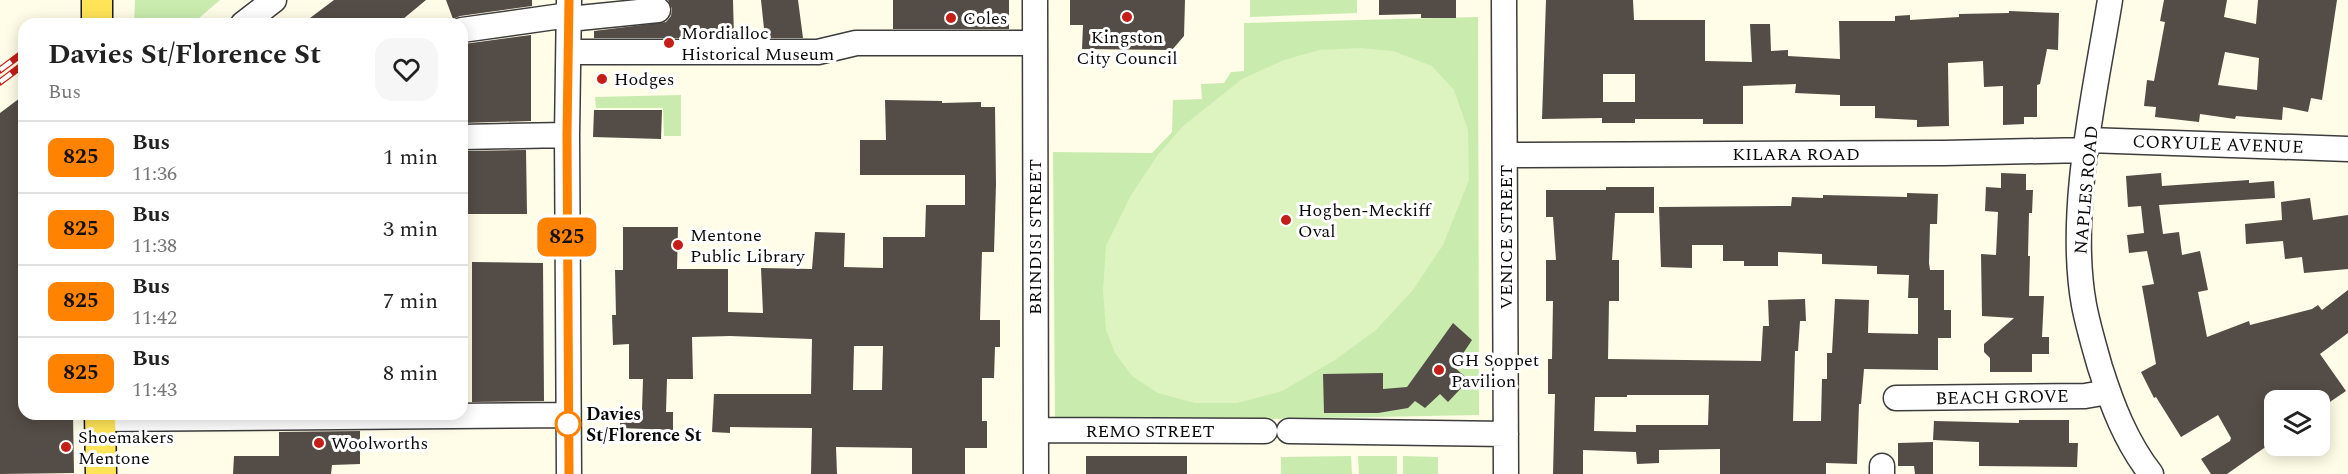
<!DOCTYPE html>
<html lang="en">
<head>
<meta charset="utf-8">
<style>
  body { margin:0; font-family:Spectral,serif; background:#f6f6f6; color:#222; height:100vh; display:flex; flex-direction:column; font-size:22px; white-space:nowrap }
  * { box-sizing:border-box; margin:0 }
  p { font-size:20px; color:#767676 }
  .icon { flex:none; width:33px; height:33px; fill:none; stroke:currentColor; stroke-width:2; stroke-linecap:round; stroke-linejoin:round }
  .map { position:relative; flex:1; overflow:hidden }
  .drawer { position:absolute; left:18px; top:18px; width:450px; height:402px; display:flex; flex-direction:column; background:#fff; border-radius:18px; box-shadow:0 3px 15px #0003 }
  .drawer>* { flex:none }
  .badge { padding:0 12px; border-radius:9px; font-size:21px; line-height:39px }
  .tools { position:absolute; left:2264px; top:390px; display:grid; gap:12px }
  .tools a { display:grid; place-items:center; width:66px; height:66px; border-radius:12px; background:#fff; box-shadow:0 3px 15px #0003; font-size:30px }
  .map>.badge { position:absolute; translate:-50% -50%; box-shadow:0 0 0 3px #fff }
  .round { display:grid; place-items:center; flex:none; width:63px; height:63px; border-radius:18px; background:#f6f6f6 }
  .head { display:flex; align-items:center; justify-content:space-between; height:102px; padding:0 30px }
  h1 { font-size:28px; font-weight:700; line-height:45px }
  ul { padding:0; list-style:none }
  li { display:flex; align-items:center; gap:18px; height:72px; padding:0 30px; border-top:2px solid #e0e0e0 }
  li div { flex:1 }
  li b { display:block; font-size:22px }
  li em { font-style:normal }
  li .badge { min-width:66px; font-weight:700; text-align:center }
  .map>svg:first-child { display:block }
</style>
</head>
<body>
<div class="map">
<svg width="2348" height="474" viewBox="0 0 2348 474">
  <rect width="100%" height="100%" fill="#fffce7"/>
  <!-- green -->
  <path fill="#c9ecae" d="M135,0H220L192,24H134Z
    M1250,0H1357V13L1250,17Z
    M1478,17L1479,415L1055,423L1053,152L1152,153L1172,132L1173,100L1202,99L1201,84L1224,83L1231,72L1244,71V23Z
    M681,95V136H664L663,108H596L595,97Z
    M1351,456L1352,474H1281V457Z
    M1358,456H1397V474H1359Z
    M1403,456L1438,457V474H1403Z"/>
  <!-- pitch -->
  <path fill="#ddf3c0" d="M1360,48L1393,51L1432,66L1454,90L1468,130L1469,180L1443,245L1413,290L1376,330L1335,360L1282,391L1237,403H1195L1158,393L1132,376L1115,353L1106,330L1103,290L1106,246L1131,195L1157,156L1183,126L1242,79L1284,60L1319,50Z"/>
  <!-- building -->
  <path fill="#544c46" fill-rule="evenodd" d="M334,0H426L397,24H302Z
    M446,0H532V6L460,16L453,19Z
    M668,0H733L734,38H594V31L666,22L671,16L672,9Z
    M761,0H798L803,38H765Z
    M893,0H1009V29H893Z
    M1070,0H1185L1184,36L1172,50L1082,49L1083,25H1070Z
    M1379,0H1456V18H1421V14L1379,15Z
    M1546,0H1633L1634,20H1705V61L1752,62L1750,24H1770L1771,51L1788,50V56L1840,59L1839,21H1895V16L1910,15V20L1959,17V14L2009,13V11L2059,13L2058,50L2047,49L2040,84L2037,85V117H2024V124L2003,125V86L1984,87L1983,61L1948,63L1949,126L1917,127V120L1875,118V106H1840V95L1795,93L1796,84L1743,86V124H1703V119H1635V123H1602V118L1542,119ZM1603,74H1635V102H1603Z
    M2164,0H2227L2224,17L2256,24L2258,0H2337L2322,100L2311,98L2308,112L2283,107L2282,120L2236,116L2235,119L2200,114L2199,122L2155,117L2156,107L2144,106L2147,80L2154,81L2165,22L2160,21ZM2225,52L2259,58L2257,90L2218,85Z
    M531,35V121L462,123V81H468L464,44Z
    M24,95V414H73L74,473L0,474V113Z
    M885,100L942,101V103L981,102V107H995L996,184L994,252H982L980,320H1000V347H995L994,378H982V421H987V448H965V474H912V448L836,447L837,474H811L812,428L730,427V433L712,432L714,394H811L812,339L730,336L692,337L693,379H667L666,412H673V430L620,428V410H642L643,379H629V344L613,345L612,315H616L615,270H623V227H678L677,269H728V312L763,313L761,268L812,269L815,232L845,233L844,267L883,268V237H925L926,205H965V175H860V140H886ZM854,346H883L882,390H853Z
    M594,110H662L661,139L593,137Z
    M526,150L527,214H462V151Z
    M2001,173L2026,174V190H2033L2032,213H2029L2028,256H2030L2029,296H2044L2042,337H2049V354H2032V372H1990V358L1984,352V344L2014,318L1982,316L1981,254L1996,255L1998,212L1985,211L1986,187L2001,188Z
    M2161,173L2162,186L2249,180V183L2274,181L2275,198L2159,205L2163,234L2179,232L2182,255L2200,251L2208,290L2198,292L2207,337L2249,321L2250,325L2312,309L2318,305L2322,310L2348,290V333L2320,354L2346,391L2321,408L2319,400H2274V441L2227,474H2211L2201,459L2230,441L2231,438L2218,415L2181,437L2156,397L2154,398L2141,372L2156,364L2142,286L2154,284L2147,251L2129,253L2127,235L2144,233L2141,206L2128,207L2126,176Z
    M1606,187H1654V213H1615L1612,260H1619V301H1609L1608,359L1761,361L1763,326H1769L1768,300L1805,299L1806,321H1800L1798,351H1795L1793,421H1821L1822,379H1827V353H1832L1835,299L1869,300L1868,333L1918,334V298H1908L1909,275L1877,274V266L1822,264V254L1778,252V266H1744V261H1723V245H1692V268L1661,267L1659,207L1791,206L1792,197L1823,198V195L1907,197V193L1938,194L1937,224H1930L1929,263L1930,270H1944V310H1951V338H1938V370L1864,369L1861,404H1859L1857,464L1826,463V474H1720V449L1659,450V463L1637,464L1636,452L1583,450V474H1553L1555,394H1548V359H1552L1553,301H1546V260H1556L1553,217H1546V190H1606ZM1627,395H1709L1708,425H1636V432L1594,431L1595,397H1627Z
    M2310,198L2313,220L2348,215V269L2304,273L2302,257L2285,259L2283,241L2246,244L2245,224L2282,220L2281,202Z
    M472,262L543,263L544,401L472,402Z
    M1453,323L1472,340L1454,367L1469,380L1448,402L1440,394L1425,408L1415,401L1408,408L1378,413H1324L1323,374L1383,373V389L1407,387Z
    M2019,420H2069V443H2078L2077,467L1979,466V442L1933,440L1934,421L2019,423Z
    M360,431V464L332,465L331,474H233L234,456H279V432Z
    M1933,442V474H1915L1914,466H1898V443Z
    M1086,456H1187V474H1086Z"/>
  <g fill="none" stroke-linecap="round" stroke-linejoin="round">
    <defs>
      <path id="minor" d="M1035,0L1036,474
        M1504,0L1506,474
        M2110,0C2095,93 2067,212 2084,305C2088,326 2094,346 2100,367C2112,405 2126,442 2151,474
        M569,19L658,10
        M243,24L274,0
        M462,30L569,15
        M569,52H818L856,43H1035
        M462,137L567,135
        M2088,140L2348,149
        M1506,155L1944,153L2086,150
        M1896,398L2085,396L2108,392
        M100,419L568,415
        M1036,430L1265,431
        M1289,431L1506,434
        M569,474L567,135L569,0
        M1882,474V466"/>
      <path id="major" d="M97,0V24
        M100,414L101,474"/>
    </defs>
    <!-- minor casing -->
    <use href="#minor" stroke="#3d3d3d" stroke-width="27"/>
    <!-- major casing -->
    <use href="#major" stroke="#1b1b1b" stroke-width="33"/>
    <!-- minor -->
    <use href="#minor" stroke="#fff" stroke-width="24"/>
    <!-- major -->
    <use href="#major" stroke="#ffe457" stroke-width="30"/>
    <defs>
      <path id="rail" d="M61,24H62
        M0,70L24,52
        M0,82L24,64"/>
    </defs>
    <!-- rail casing -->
    <use href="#rail" stroke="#c51d17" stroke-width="7"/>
    <!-- rail -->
    <use href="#rail" stroke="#fff" stroke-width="4.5" stroke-dasharray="14" stroke-linecap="butt"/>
  </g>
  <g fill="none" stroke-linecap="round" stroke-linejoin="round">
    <defs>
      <path id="line" d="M569,0L567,135L569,474"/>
    </defs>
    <!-- line casing -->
    <use href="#line" stroke="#fff" stroke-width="14"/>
    <!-- line -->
    <use href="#line" stroke="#ff8200" stroke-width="9"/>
  </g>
  <!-- markers -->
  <g fill="#c51d17" stroke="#fff" stroke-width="2">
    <circle cx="1127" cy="17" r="6"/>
    <circle cx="951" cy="18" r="6"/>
    <circle cx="669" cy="43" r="6"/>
    <circle cx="602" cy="79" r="6"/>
    <circle cx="1286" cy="220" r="6"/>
    <circle cx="678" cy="245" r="6"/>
    <circle cx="1439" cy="370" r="6"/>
    <circle cx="319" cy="443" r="6"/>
    <circle cx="66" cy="447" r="6"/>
  </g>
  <circle fill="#fff" stroke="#ff8200" stroke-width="3" cx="568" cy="424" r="12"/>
  <g text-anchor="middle" stroke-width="6" stroke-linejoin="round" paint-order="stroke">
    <!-- poi labels -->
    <g font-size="18" fill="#0a0a0a" stroke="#fff" text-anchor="start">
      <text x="963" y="24">Coles</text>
      <text x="681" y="39">Mordialloc<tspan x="681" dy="21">Historical Museum</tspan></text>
      <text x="1127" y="43" text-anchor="middle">Kingston<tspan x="1127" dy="21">City Council</tspan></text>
      <text x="614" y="85">Hodges</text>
      <text x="1298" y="216">Hogben-Meckiff<tspan x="1298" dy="21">Oval</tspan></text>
      <text x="690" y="241">Mentone<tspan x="690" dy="21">Public Library</tspan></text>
      <text x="1451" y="366">GH Soppet<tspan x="1451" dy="21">Pavilion</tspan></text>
      <text x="78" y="443">Shoemakers<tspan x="78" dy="21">Mentone</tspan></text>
      <text x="331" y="449">Woolworths</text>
    </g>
    <!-- street labels -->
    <g font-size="18" fill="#0a0a0a" stroke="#fff">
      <text transform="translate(2218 144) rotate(2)" y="6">CORYULE AVENUE</text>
      <text x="1796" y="160">KILARA ROAD</text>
      <text transform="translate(2086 190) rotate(-85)" y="6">NAPLES ROAD</text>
      <text transform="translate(1035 237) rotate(-90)" y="6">BRINDISI STREET</text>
      <text transform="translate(1506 237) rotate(-90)" y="6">VENICE STREET</text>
      <text transform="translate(2002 397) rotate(-1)" y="6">BEACH GROVE</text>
      <text x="1150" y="437">REMO STREET</text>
    </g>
    <!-- stop labels -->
    <g font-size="18" font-weight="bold" fill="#0a0a0a" stroke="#fff" text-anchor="start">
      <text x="586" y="420">Davies<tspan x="586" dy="21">St/Florence St</tspan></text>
    </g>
  </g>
</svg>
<div class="tools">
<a><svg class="icon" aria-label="layers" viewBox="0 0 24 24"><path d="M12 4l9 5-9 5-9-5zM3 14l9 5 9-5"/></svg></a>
</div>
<b class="badge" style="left:567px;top:237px;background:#ff8200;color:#111">825</b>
<section class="drawer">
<div class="head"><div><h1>Davies St/Florence St</h1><p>Bus</p></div><a class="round"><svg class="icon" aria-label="heart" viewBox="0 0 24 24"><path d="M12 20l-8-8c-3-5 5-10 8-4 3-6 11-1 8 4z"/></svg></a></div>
<ul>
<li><span class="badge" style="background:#ff8200;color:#111">825</span><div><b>Bus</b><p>11:36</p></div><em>1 min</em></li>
<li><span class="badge" style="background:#ff8200;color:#111">825</span><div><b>Bus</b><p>11:38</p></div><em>3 min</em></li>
<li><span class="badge" style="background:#ff8200;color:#111">825</span><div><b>Bus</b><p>11:42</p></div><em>7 min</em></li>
<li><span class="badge" style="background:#ff8200;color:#111">825</span><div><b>Bus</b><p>11:43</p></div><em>8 min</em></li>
</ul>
</section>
</div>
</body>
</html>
